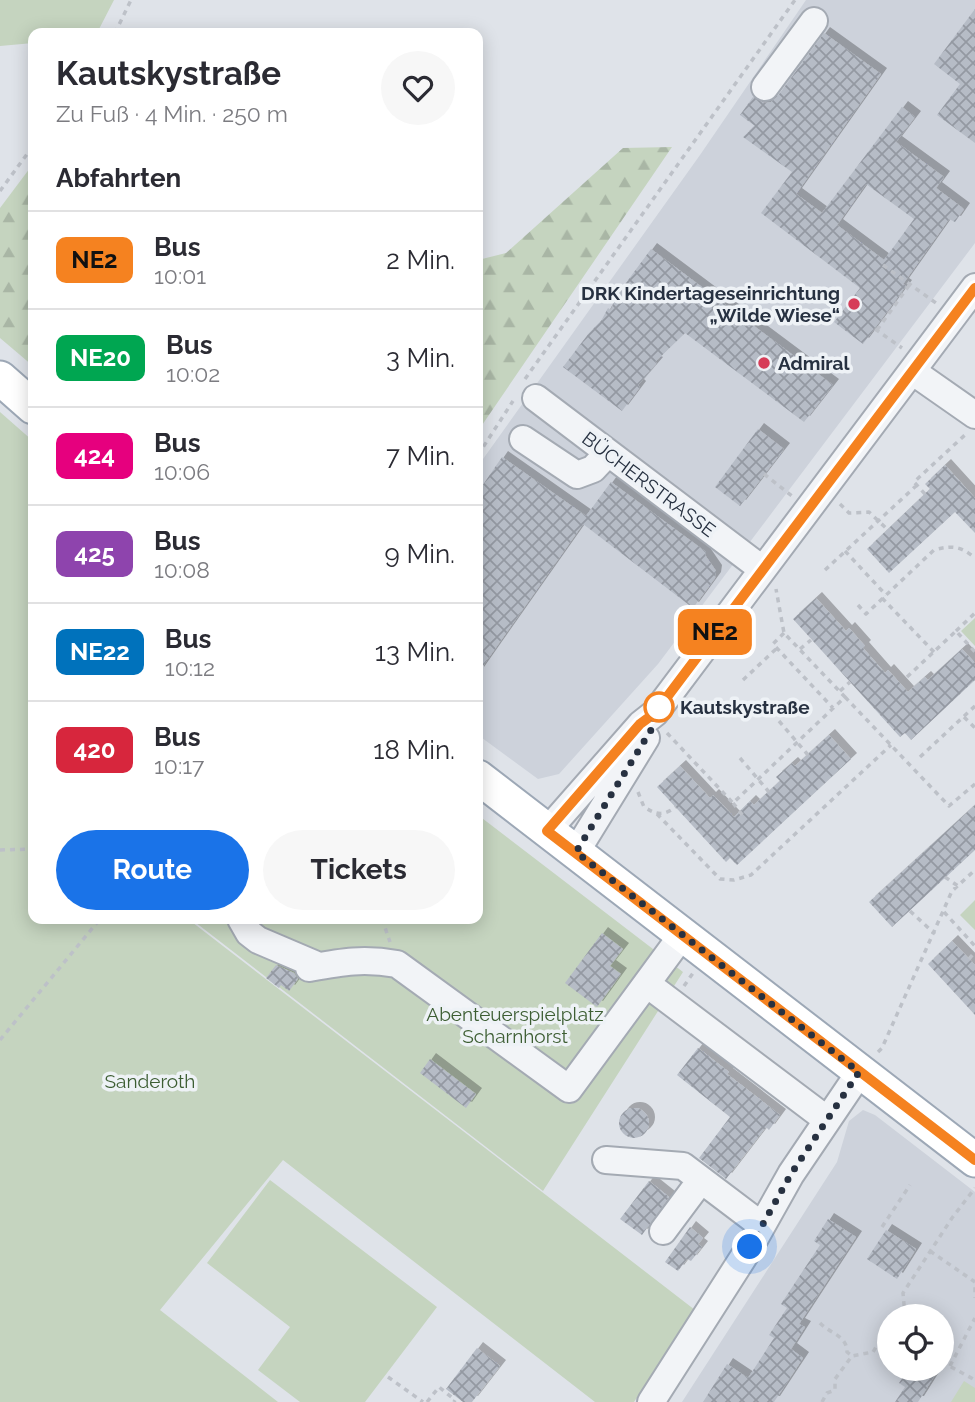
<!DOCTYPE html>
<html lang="de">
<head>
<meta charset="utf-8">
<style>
  body { margin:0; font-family:Raleway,sans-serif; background:#f7f7f7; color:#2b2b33; height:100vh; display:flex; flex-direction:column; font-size:26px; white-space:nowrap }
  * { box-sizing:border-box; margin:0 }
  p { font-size:23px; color:#7c7c81 }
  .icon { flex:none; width:38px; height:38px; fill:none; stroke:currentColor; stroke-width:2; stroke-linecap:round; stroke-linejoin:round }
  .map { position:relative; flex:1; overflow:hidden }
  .side { position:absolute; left:28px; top:28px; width:455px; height:896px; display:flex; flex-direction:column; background:#fff; border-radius:14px; box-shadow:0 4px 18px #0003 }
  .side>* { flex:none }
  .badge { padding:0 14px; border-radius:10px; font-size:24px; line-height:46px }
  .fabs { position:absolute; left:877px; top:1304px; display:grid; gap:14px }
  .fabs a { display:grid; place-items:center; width:77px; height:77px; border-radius:50%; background:#fff; box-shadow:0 4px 18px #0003; font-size:35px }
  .you { position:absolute; width:35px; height:35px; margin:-18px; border:5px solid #fff; border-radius:50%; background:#1a73e8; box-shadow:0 0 0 10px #1a73e833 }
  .map>.badge { position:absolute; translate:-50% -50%; box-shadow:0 0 0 4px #fff }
  h2 { padding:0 28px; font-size:26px; line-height:63px }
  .round { display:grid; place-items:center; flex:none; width:74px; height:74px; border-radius:37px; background:#f7f7f7 }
  .overview { display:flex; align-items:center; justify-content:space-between; height:119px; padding:0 28px }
  h1 { font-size:33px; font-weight:700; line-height:52px }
  .action { display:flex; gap:14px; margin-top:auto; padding:14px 28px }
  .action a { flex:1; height:80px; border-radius:42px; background:#1a73e8; color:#fff; font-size:28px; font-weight:700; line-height:80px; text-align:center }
  .action a+a { background:#f7f7f7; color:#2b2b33 }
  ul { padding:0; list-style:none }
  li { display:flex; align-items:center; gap:21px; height:98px; padding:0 28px; border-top:2px solid #e1e1e2 }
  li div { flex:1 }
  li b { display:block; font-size:26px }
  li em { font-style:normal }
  li .badge { min-width:77px; font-weight:700; text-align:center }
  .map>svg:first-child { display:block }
</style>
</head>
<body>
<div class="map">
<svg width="975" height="1402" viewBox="0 0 975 1402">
  <defs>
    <pattern id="forest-firs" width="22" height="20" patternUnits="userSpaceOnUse" patternTransform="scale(1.75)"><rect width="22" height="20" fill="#c5d4bf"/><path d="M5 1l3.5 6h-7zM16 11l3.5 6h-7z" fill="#a9b6a5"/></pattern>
    <pattern id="building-cross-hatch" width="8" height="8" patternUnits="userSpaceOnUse" patternTransform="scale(1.75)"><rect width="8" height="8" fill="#b6bcc6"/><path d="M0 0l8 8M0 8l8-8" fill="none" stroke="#9499a2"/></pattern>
    <filter id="shadow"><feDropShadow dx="6" dy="-6" stdDeviation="0" flood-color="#0004"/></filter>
  </defs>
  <rect width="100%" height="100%" fill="#dfe3e9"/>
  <!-- built -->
  <path fill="#cdd2db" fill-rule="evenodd" d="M806,0H975V243L658,664L559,774L538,779L478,735V466L700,155Z
    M863,1110L875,1115L975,1192V1402H682L837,1162L849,1121ZM889,1316H942V1368H889Z"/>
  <!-- forest -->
  <path fill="url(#forest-firs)" d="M672,147L478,431V260L506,253L623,148Z
    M33,164V366L0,338V208Z"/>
  <!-- green -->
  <path fill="#c5d4bf" d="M0,0H114L97,33H33V43L0,46Z
    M0,412L33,441V919H188L695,1310L634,1402H595L283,1160L160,1310L278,1402H0Z
    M975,618V646L961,631Z
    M478,815L683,972L543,1191L191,919H478Z
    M975,900V930L960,915Z
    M270,1180L437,1307L365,1402H300L258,1370L290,1327L207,1263Z
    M964,1381L975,1388V1402H951Z"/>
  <!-- building -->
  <path fill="url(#building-cross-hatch)" fill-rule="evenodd" filter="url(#shadow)" d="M975,9V143L937,115L960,84L934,64Z
    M824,33L881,74L796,194L822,213L902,107L915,117L896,142L944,177L936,188L964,209L955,222L949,219L903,284L906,286L863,344L834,322L860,288L761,213L792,172L743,137L755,126L740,115L753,97L764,103L771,102L777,97ZM866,184L914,219L884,260L837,225Z
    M651,249L833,385L804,422L685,333L655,362L657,363L638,385L640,387L622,411L563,367L589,333L601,321L608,308L611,310L617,295Z
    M758,429L784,449L740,506L715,487Z
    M502,457L586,516L611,482L706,552L705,555L716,571L715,578L693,608L583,524L478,673V492Z
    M945,465L975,498V533L955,512L889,573L867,549L930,489L925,484Z
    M816,598L846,631L849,628L865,646L863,648L885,673L888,670L908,692L925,677L928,680L962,649L975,663V680L911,740L905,733L900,737L793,619Z
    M829,735L851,759L737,865L730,858L726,862L657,787L680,766L710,798L713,795L734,817L750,801L754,805L780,781L776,777L792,763L795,766Z
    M975,805V850L892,927L869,902Z
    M602,933L623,949L610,966L621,974L597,1007L565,983Z
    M952,941L975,965V1015L928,964Z
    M276,965L294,973L298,979L289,991L281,985L279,988L266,978Z
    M698,1048L729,1072L727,1074L780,1115L769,1130L766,1127L726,1179L699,1158L730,1117L677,1075Z
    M430,1059L476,1094L466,1108L420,1073Z
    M619 1123a15 15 0 1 1 30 0a15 15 0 1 1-30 0Z
    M649,1181L669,1197L642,1235L620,1219Z
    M828,1219L856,1237L799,1324L805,1327L791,1349L803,1358L774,1402H703L727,1364L748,1378L774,1338L769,1335L787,1308L781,1304L820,1245L814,1241Z
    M690,1227L703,1238L698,1244L702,1247L691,1261L687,1259L678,1271L665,1262Z
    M886,1230L916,1249L897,1279L867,1259Z
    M477,1348L500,1366L472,1402H463L446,1389Z
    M909,1368H924L935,1375L918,1402H895L905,1387L899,1383Z"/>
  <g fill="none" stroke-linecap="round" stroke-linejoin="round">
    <defs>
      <path id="minor" d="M765,87L814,21
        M912,371L975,415
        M536,398L762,569
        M523,439L577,475L593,469L608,453
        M547,831L641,724L655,713L975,287
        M576,852L646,738
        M241,919L249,933L258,940L319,966
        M309,968C342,962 363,958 397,964L569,1089L683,934
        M647,984L826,1119
        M606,1160L683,1166L761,1225
        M663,1231L701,1180
        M651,1402L750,1247L791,1174L860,1072"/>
      <path id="major" d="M0,378L33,407
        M478,777L975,1160"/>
    </defs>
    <!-- minor casing -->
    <use href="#minor" stroke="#a4aab3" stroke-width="30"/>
    <!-- major casing -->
    <use href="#major" stroke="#9da8b6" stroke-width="37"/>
    <!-- path -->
    <path stroke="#bdc1c8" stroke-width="3.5" stroke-dasharray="5 5" stroke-linecap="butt" d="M115,33L131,0
      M0,191L33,146
      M883,265L936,303
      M875,329L902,348
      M877,330L910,284
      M525,379L795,0
      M478,455L513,401
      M764,474L792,496
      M925,494L914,482L966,434
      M840,504L849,513L869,512L888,530
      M845,551L886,595
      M825,570L917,485
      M882,598L934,652
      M858,605L866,614L934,550C952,545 961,546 975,558
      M956,631L975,613
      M784,633L773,644L833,708
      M800,649L811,640
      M907,677L956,631L975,652
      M743,680L777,648
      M840,691L850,682
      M845,697L949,806L975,784
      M964,717L975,728
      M779,721L808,755
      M667,733L733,803L845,697L784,633L776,589
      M920,757L975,706
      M740,758L769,792
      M638,792L644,807C657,815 663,816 676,807
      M733,803L744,817
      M657,814L720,879L734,880L751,875L891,745
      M0,850L33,849
      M945,877L958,886
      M910,911L935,934
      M944,912L975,946
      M382,919L390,942
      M969,959L975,952
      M684,986L693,973
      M0,1040L100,919
      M878,1052L882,1048L952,891L975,870
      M882,1227L910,1185
      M930,1251L975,1282V1298
      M897,1316L904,1310
      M905,1316L903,1293L952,1218L975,1188
      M820,1323C830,1334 847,1335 847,1352L852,1356
      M942,1362L975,1380
      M950,1366L975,1318
      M388,1377L423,1402
      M427,1402L439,1387L455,1400L454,1402
      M822,1402L827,1393L835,1390V1379L852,1356L873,1352L889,1325"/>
    <!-- minor -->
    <use href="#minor" stroke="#f2f4f7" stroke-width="26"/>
    <!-- major -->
    <use href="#major" stroke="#fff" stroke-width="33"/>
  </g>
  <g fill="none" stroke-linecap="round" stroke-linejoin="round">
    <defs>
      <path id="line" d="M975,288L655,713L640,724L547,831L975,1160"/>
    </defs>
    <!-- line casing -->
    <use href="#line" stroke="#fff" stroke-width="16"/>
    <!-- line -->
    <use href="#line" stroke="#f58220" stroke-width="10"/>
    <!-- walk -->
    <path stroke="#273141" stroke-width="7" stroke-dasharray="0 12.6" d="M659,707L655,713L651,730L576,852L859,1072L791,1174L750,1247"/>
  </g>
  <!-- markers -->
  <g fill="#d63c58" stroke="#eef2f6" stroke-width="2.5">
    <circle cx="854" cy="304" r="7"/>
    <circle cx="764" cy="363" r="7"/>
  </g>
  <circle fill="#fff" stroke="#f58220" stroke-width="3.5" cx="659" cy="707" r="14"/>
  <g text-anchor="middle" stroke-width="7" stroke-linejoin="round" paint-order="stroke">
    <!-- poi labels -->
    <g font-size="19" font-weight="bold" fill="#273141" stroke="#eef2f6" text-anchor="end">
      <text x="840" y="300">DRK Kindertageseinrichtung<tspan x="840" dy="22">„Wilde Wiese“</tspan></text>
      <text x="778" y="370" text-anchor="start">Admiral</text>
    </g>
    <!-- street labels -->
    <g font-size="19" fill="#273141" stroke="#eef2f6">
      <text transform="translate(649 484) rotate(37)" y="7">BÜCHERSTRASSE</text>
    </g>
    <!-- stop labels -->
    <g font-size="19" font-weight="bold" fill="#273141" stroke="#eef2f6" text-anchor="start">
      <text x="680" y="714">Kautskystraße</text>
    </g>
    <!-- park labels -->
    <g font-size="19" fill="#3d5e33" stroke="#eef2f6">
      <text x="515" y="1021">Abenteuerspielplatz<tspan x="515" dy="22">Scharnhorst</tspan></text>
      <text x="150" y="1088">Sanderoth</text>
    </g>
  </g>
</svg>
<div class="fabs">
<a><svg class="icon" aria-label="locate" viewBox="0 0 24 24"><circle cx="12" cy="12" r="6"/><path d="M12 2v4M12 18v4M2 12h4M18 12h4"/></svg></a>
</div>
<div class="you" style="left:750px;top:1247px"></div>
<b class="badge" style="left:715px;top:632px;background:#f58220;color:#111">NE2</b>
<section class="side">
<div class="overview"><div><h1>Kautskystraße</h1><p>Zu Fuß · 4 Min. · 250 m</p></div><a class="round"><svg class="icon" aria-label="heart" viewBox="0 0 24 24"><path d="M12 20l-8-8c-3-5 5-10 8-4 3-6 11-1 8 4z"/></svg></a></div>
<h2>Abfahrten</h2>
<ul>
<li><span class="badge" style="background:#f58220;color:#111">NE2</span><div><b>Bus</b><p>10:01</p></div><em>2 Min.</em></li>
<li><span class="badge" style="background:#00a651;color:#fff">NE20</span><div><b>Bus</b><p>10:02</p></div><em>3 Min.</em></li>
<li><span class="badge" style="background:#e6007e;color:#fff">424</span><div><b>Bus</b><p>10:06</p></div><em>7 Min.</em></li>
<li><span class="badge" style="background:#8e44ad;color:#fff">425</span><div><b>Bus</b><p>10:08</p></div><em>9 Min.</em></li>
<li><span class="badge" style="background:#0072bc;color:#fff">NE22</span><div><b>Bus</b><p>10:12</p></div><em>13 Min.</em></li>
<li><span class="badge" style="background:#d7263d;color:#fff">420</span><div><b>Bus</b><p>10:17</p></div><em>18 Min.</em></li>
</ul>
<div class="action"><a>Route</a><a>Tickets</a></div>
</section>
</div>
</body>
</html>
